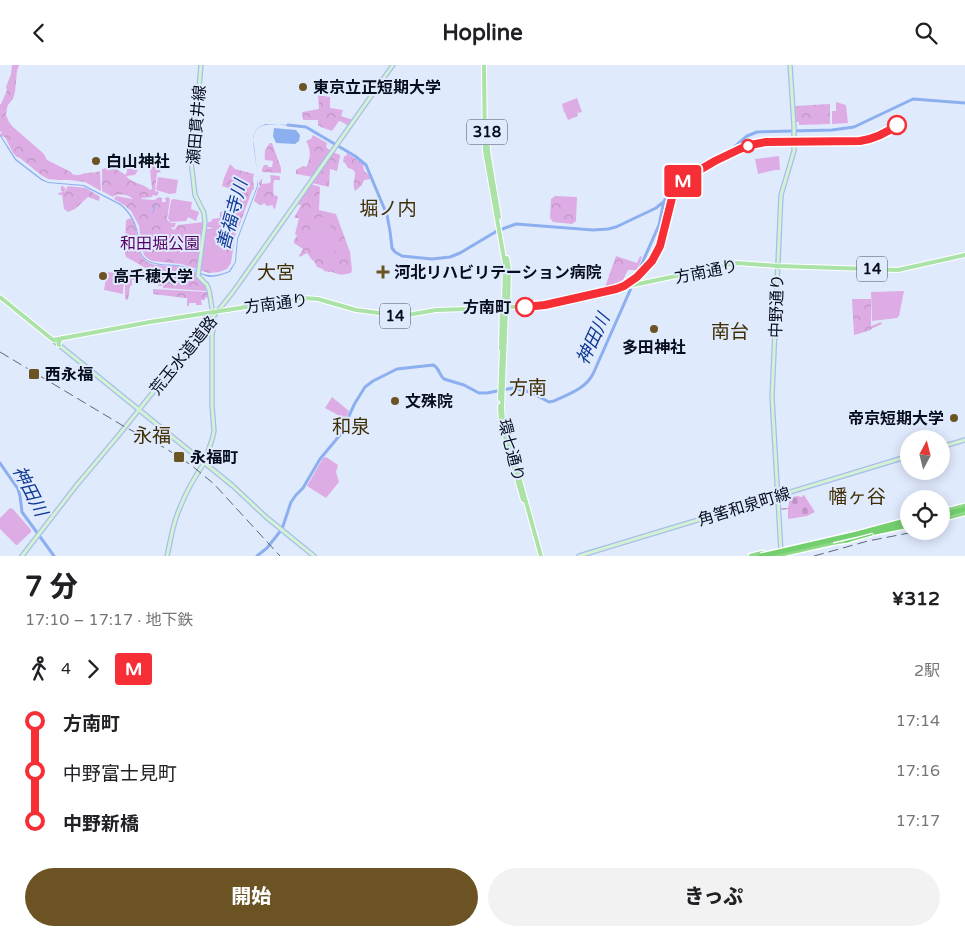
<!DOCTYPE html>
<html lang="ja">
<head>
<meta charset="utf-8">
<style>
  body { margin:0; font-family:"Varela Round","Noto Sans JP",sans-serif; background:#f2f2f2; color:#202124; height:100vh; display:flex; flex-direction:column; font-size:19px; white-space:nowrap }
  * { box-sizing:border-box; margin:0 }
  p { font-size:16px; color:#757577 }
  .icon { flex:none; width:28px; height:28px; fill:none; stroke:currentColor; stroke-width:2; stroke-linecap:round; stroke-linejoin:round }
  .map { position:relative; height:491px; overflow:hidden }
  .panel { display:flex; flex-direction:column; background:#fff; flex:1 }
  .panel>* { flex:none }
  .badge { padding:0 10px; border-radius:4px; font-size:18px; line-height:32px }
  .needle { width:32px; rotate:7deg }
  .tools { position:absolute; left:900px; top:365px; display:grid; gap:10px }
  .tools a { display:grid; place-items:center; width:50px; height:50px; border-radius:50%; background:#fff; box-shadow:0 2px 12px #0003; font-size:25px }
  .map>.badge { position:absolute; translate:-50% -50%; box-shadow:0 0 0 2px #fff }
  .legs { display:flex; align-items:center; gap:8px; height:55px; padding:0 25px; font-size:16px }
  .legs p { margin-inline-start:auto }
  .head { display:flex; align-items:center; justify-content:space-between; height:85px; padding:0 25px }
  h1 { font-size:28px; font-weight:800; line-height:38px }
  .primary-button { display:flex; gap:10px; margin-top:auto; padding:10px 25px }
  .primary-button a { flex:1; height:58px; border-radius:30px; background:#6b5324; color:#fff; font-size:20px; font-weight:800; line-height:58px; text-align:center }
  .primary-button a+a { background:#f2f2f2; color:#202124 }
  ul { padding:0 25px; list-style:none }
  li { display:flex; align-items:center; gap:18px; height:50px; font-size:19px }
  li i { display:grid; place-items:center; width:8px; height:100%; margin:0 6px; background:currentColor }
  li i::after { content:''; width:12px; height:12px; margin:-6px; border:4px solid; border-radius:50%; background:#fff }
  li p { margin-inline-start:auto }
  li:first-child i { background:linear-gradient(#0000 50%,currentColor 0) }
  li:last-child i { background:linear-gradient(currentColor 50%,#0000 0) }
  header { display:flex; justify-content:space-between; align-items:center; height:65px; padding:0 25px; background:#fff; font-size:22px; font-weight:800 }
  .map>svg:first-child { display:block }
</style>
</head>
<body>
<header><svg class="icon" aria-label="back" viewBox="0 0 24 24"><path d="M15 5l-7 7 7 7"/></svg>Hopline<svg class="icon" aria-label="search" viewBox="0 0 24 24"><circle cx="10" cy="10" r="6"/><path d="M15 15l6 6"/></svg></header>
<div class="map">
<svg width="965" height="491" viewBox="0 0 965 491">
  <defs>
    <pattern id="forest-crowns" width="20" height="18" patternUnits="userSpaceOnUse" patternTransform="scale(1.25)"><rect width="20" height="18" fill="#deace4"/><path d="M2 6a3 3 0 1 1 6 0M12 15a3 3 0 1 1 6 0" fill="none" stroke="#bd93c3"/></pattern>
    <pattern id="cemetery-stones" width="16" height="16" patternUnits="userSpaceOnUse" patternTransform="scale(1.25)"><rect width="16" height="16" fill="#deace4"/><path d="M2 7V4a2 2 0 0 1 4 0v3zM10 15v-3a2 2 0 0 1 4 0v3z" fill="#bd93c3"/></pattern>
  </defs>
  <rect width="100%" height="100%" fill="#e0eafd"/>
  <!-- forest -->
  <path fill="url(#forest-crowns)" d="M12,0H19L17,6L15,27L13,34L8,40L7,43L6,50L9,57L13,62L44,89L47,95L71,107L72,109C80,112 81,108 88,108C93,107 96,108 100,106L101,126L85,117L69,115H58L48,114L41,110L20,93L17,92L13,88L5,72L1,71L0,69L2,68L0,66V39H1L7,25L6,22L11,9Z
    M318,30L330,32V43L343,45L341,51L353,55L349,61L342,57L339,56L332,66L321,62L318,60V55H303L302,47L319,44Z
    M830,39V59L799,60V57H796L795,41Z
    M313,70L327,78L326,82L331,86L313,112L296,109V105L303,101L306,102C311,94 311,84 306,76L311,74Z
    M270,78H272L281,103V108L262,107V104L264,100H268V102H272L273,96L265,95C264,87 265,84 270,78Z
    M333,87L340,90V92L337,106L330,104L329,122L312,118Z
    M347,88L363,99L364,106L369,110L371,114L364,115L362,120L355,126C350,115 362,106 348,103L345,98L343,97L344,91H346Z
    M155,96L161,107L157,108L155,126L159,127L157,131L152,130L153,132L142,133L141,134L154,135L159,132L162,133V137H166L165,133L168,132L170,134L167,154L168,156L171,158H176L174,163L172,162L171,163L174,165L178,160L204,157L197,204L181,199L152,196L147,193L144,190L142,183L139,161L131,146L124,140L114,134L116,131L133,134C128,129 121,129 115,130L113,132L102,126V104C112,101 117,104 125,110L127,107V99H130L138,105L135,110L126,111C134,120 144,118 150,125L152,124L150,104L152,99Z
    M230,99L235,104L254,109L253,114L254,123L252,126L238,164L235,171L231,198L227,204L219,207L209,208L199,205L206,163L210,164L212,163L206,161V158L212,156V154L220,153V147L231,146L224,137L230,131L238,137L243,128L222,121L224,113Z
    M270,110L279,111L280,112V115H274C273,120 273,125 274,131L276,130L278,132L275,144L273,143V140L267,141L264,138L262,140H260L254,136L258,123L260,122L259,118L261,114H262V119L270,118L271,115Z
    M311,119L320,122L319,145L336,149L350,187L352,205L351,208C340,210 342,211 330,206V207L324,206L323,204L317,202L314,196L312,195L307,188L300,192L299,190L301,188L303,184L294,178V175L297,171L295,169L299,153H294L301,140L296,139Z
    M61,121H63L64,123L66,122L64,128L68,121L86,123L100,132L99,136L88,132L75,144L68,147L64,144L62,130H59L58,128L63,127L61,126Z
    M555,131L577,132L576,156L572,159L553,157L550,153L551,134Z
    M131,153C139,163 136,176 140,187C145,206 171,198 186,203C189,204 193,206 196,208V212L205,220L206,226L163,223V221H158L159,214C149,204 137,198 126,192C123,186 127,181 125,176L126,155Z
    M616,191L637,198L640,191L642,192L637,205H628L620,221L604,225Z
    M125,203C139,205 144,202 155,212L151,211L150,214H145V212H143L142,215H132V220L130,221L128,235L125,234Z
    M153,224L207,227L209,232L205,233V235H201L202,240H196V238H189V241H187V233H185L153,229Z
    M852,234H871V261L881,257L882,259L871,264V265L854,270Z"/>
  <!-- cemetery -->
  <path fill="url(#cemetery-stones)" d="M803,430H804L815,447L807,451L788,454V444L781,445V443H788L790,433L797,431L802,432Z"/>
  <!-- pitch -->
  <path fill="#deace4" d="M577,33L582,47L578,48L577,45L578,51L568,55L565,48L564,47L562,39Z
    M836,37L846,40L848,58L832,59V46H836Z
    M816,42H828V57L827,58H812V46Z
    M779,91L780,105H775L758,109L755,94Z
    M158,112L178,115L176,128L170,129L156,125Z
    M173,134L192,137L191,144L199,147L196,156L188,152L186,156L170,157L168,153L171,136Z
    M320,152L326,153L330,158L335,188H332L328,192L322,193L316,191L313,187L310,161L314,155Z
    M193,163L198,164L201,169L197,191C192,195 187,195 183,190V192H181L186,165Z
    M208,168L227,173L222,202L220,203L202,200L206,169Z
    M107,207L124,209L123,229L104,225Z
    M904,226L899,251L897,253L872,256L871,227Z
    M332,332L349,346L345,354L325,343Z
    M326,392L338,400L336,407L339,417L326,433L307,421L323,393Z
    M10,443L13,444L31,465V467L17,480H16L0,464V453Z"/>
  <!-- water -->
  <path fill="#8caff0" d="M266,59L291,60L290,61C283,60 274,58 266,60C261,60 256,64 254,69C251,78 259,108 258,121L238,174L236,197L230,207C224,209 217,212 210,212C202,211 196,206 188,203C173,198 148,205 140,188C137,167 137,155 120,140L83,121L48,118L41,115L15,95L0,71V69L16,94L42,114L48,117L84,120L121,139C138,154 138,167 141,188C149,204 174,197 188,202C196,205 202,210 210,210C217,211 224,208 229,206L235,197L237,174L257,121L258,114L253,72C255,64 259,61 266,59Z
    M274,63L296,65L300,70L299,76L295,79L276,78L273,71Z"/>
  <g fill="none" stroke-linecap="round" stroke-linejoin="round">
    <!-- stream -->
    <path stroke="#8caff0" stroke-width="1" d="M153,148L155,139H156"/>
    <!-- river -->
    <path stroke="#8caff0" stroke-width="3" d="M288,60L306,62L355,91L366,100L387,150L390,166L392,183L395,187L402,191L432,194L450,192L460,188L497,166L516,159L593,165L608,164L616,162L656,143L662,138
      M0,398L18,424L20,431L22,447L54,491
      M257,491L267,483L282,464L291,437L296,430L303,423L320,394L340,370L355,338L365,322L373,316L397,304L433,300C439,302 439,310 444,314L464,320L479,328H487L513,323L530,327L549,337L554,336C569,329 585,324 593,309L659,160L664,136L670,127L675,115L680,110L733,83L747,71L757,67L832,65L854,62L913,34L965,38"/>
    <defs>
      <path id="secondary" d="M53,275L233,421L266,452L314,491
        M941,382L965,375
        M781,487L772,332L781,130L794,86V61L790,0
        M22,491L76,421L118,371L233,227L393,0
        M167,491C170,478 172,465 176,453C183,432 196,409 209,391L207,389L212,375L214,366L212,340V270L214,260L213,249L209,225L207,220L198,211L205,158L204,148L195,130L191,96L197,60V45L201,0
        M579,491L909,391"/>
      <path id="primary" d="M484,0L485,86L505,199L504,239
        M487,62L488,86L499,152
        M507,193L509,204L508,243
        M0,232L53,275L150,257L303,233L318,234L356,245L402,251L436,245L499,243L544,239L737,198L778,201L898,205L965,190
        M506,246L502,343L503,354L541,491
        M59,280V276L62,273
        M501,284L502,241
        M500,334L502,283
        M500,341L501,358
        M505,372L523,435"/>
      <path id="trunk" d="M941,447L965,441
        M941,454L965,448
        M831,478L849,475
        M751,491L763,488"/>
      <path id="motorway" d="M941,450L965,444
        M846,475L871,468"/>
    </defs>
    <!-- secondary casing -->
    <use href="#secondary" stroke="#a6beeb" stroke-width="5.5"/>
    <!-- primary casing -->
    <use href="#primary" stroke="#fff" stroke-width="6"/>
    <!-- trunk casing -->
    <use href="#trunk" stroke="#fff" stroke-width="7"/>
    <!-- motorway casing -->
    <use href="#motorway" stroke="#fff" stroke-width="8"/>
    <!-- secondary -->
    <use href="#secondary" stroke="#d5f1d3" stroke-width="3"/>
    <!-- primary -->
    <use href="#primary" stroke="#abe2a7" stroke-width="4"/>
    <!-- trunk -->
    <use href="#trunk" stroke="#8fd88a" stroke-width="4.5"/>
    <!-- motorway -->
    <use href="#motorway" stroke="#73cf6d" stroke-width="5"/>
    <!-- rail -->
    <path stroke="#5d6676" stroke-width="1" stroke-dasharray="10 5" stroke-linecap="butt" d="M0,287L125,362L165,383L191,400L214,419L280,491
      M814,491L868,476L909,468"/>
    <defs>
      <path id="trunk-bridge" d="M774,491L831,478"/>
      <path id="motorway-bridge" d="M875,467L909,460
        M761,491L857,469L909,455"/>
    </defs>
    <!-- trunk-bridge casing -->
    <use href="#trunk-bridge" stroke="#fff" stroke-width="7" stroke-linecap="butt"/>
    <!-- motorway-bridge casing -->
    <use href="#motorway-bridge" stroke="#fff" stroke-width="8" stroke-linecap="butt"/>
    <!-- trunk-bridge -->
    <use href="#trunk-bridge" stroke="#8fd88a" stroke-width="4.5"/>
    <!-- motorway-bridge -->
    <use href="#motorway-bridge" stroke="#73cf6d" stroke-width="5"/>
  </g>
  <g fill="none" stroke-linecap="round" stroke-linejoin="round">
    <defs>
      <path id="line-1" d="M525,242L545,240L616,224L624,221L637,212L652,196L660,181L672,133L676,124L686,113L715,96L740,84L750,80L766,77L860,76C874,74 885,69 897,60"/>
    </defs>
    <!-- line-1 casing -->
    <use href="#line-1" stroke="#fff" stroke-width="11"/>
    <!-- line-1 -->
    <use href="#line-1" stroke="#f62e36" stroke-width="8"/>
  </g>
  <!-- markers -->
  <g fill="#6b5324" stroke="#e0eafd" stroke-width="2">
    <circle cx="303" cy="22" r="5"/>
    <circle cx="96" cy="96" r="5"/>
    <path d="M380.5 199.5h5v5h5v5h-5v5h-5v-5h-5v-5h5z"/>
    <circle cx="103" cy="211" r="5"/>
    <circle cx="654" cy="264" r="5"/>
    <rect x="28" y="303" width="12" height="12" rx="2.5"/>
    <circle cx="395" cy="336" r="5"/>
    <circle cx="954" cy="353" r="5"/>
    <rect x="173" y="386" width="12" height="12" rx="2.5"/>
  </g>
  <g fill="#fff" stroke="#f62e36" stroke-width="2.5">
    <circle cx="897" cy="60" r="9"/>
    <circle cx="748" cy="81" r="6"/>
    <circle cx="525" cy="242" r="9"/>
  </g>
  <g text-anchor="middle" stroke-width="4" stroke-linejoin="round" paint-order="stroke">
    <!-- shield labels -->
    <g fill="#e0eafd" stroke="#475060" stroke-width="1">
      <rect x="467" y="54.5" width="40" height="25" rx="4"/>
      <rect x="857" y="191.5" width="30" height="25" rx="4"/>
      <rect x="380" y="238.5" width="30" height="25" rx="4"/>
    </g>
    <g font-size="15" font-weight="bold" fill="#060e1d">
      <text x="487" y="72">318</text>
      <text x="872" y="209">14</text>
      <text x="395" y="256">14</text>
    </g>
    <!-- poi labels -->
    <g font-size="16" font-weight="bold" fill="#060e1d" stroke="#e0eafd" text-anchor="start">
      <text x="313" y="28">東京立正短期大学</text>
      <text x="106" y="102">白山神社</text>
      <text x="394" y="213">河北リハビリテーション病院</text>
      <text x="113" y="217">高千穂大学</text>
      <text x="654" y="288" text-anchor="middle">多田神社</text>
      <text x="45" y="315">西永福</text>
      <text x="405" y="342">文殊院</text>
      <text x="944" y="359" text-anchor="end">帝京短期大学</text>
      <text x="190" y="398">永福町</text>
    </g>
    <!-- street labels -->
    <g font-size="16" fill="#060e1d" stroke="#e0eafd">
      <text transform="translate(196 60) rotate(-85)" y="6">瀬田貫井線</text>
      <text transform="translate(706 206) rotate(-11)" y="6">方南通り</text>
      <text transform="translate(276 238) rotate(-7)" y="6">方南通り</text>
      <text transform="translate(776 241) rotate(-88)" y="6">中野通り</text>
      <text transform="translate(183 290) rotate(-51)" y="6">荒玉水道道路</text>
      <text transform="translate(512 385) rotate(76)" y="6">環七通り</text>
      <text transform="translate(744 441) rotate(-17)" y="6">角筈和泉町線</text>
    </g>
    <!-- park labels -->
    <g font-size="16" fill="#580063" stroke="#e0eafd">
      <text x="160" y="184">和田堀公園</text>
    </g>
    <!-- stop labels -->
    <g font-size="16" font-weight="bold" fill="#060e1d" stroke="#e0eafd" text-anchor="end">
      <text x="511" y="248">方南町</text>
    </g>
    <!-- water labels -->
    <g font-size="18" font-style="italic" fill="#0f3a96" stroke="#e0eafd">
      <text transform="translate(232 150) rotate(-75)" y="6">善福寺川</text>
      <text transform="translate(593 274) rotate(-65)" y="6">神田川</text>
      <text transform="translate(30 426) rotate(63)" y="6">神田川</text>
    </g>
    <!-- quarter labels -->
    <g font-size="19" fill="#3f2d04" stroke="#e0eafd">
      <text x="388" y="150">堀ノ内</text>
      <text x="276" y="214">大宮</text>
      <text x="730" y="273">南台</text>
      <text x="528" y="329">方南</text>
      <text x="351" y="368">和泉</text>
      <text x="152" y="377">永福</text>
      <text x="857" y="438">幡ヶ谷</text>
    </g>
  </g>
</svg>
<div class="tools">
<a><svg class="needle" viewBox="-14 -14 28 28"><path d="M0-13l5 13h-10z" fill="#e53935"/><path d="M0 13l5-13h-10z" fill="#757577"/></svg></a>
<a><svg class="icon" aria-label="locate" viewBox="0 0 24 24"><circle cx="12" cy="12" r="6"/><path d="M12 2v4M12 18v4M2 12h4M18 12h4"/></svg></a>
</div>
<b class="badge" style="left:683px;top:116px;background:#f62e36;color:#fff">M</b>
</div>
<section class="panel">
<div class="head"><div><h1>7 分</h1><p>17:10 – 17:17 · 地下鉄</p></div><b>¥312</b></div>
<div class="legs"><svg class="icon" aria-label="walk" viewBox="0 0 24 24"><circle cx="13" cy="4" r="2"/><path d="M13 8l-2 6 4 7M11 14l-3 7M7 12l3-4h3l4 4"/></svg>4<svg class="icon" aria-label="forward" viewBox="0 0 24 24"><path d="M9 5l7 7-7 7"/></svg><b class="badge" style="background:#f62e36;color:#fff">M</b><p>2駅</p></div>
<ul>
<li><i style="color:#f62e36"></i><b>方南町</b><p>17:14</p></li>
<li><i style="color:#f62e36"></i><span>中野富士見町</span><p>17:16</p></li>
<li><i style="color:#f62e36"></i><b>中野新橋</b><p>17:17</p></li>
</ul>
<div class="primary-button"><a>開始</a><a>きっぷ</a></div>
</section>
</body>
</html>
